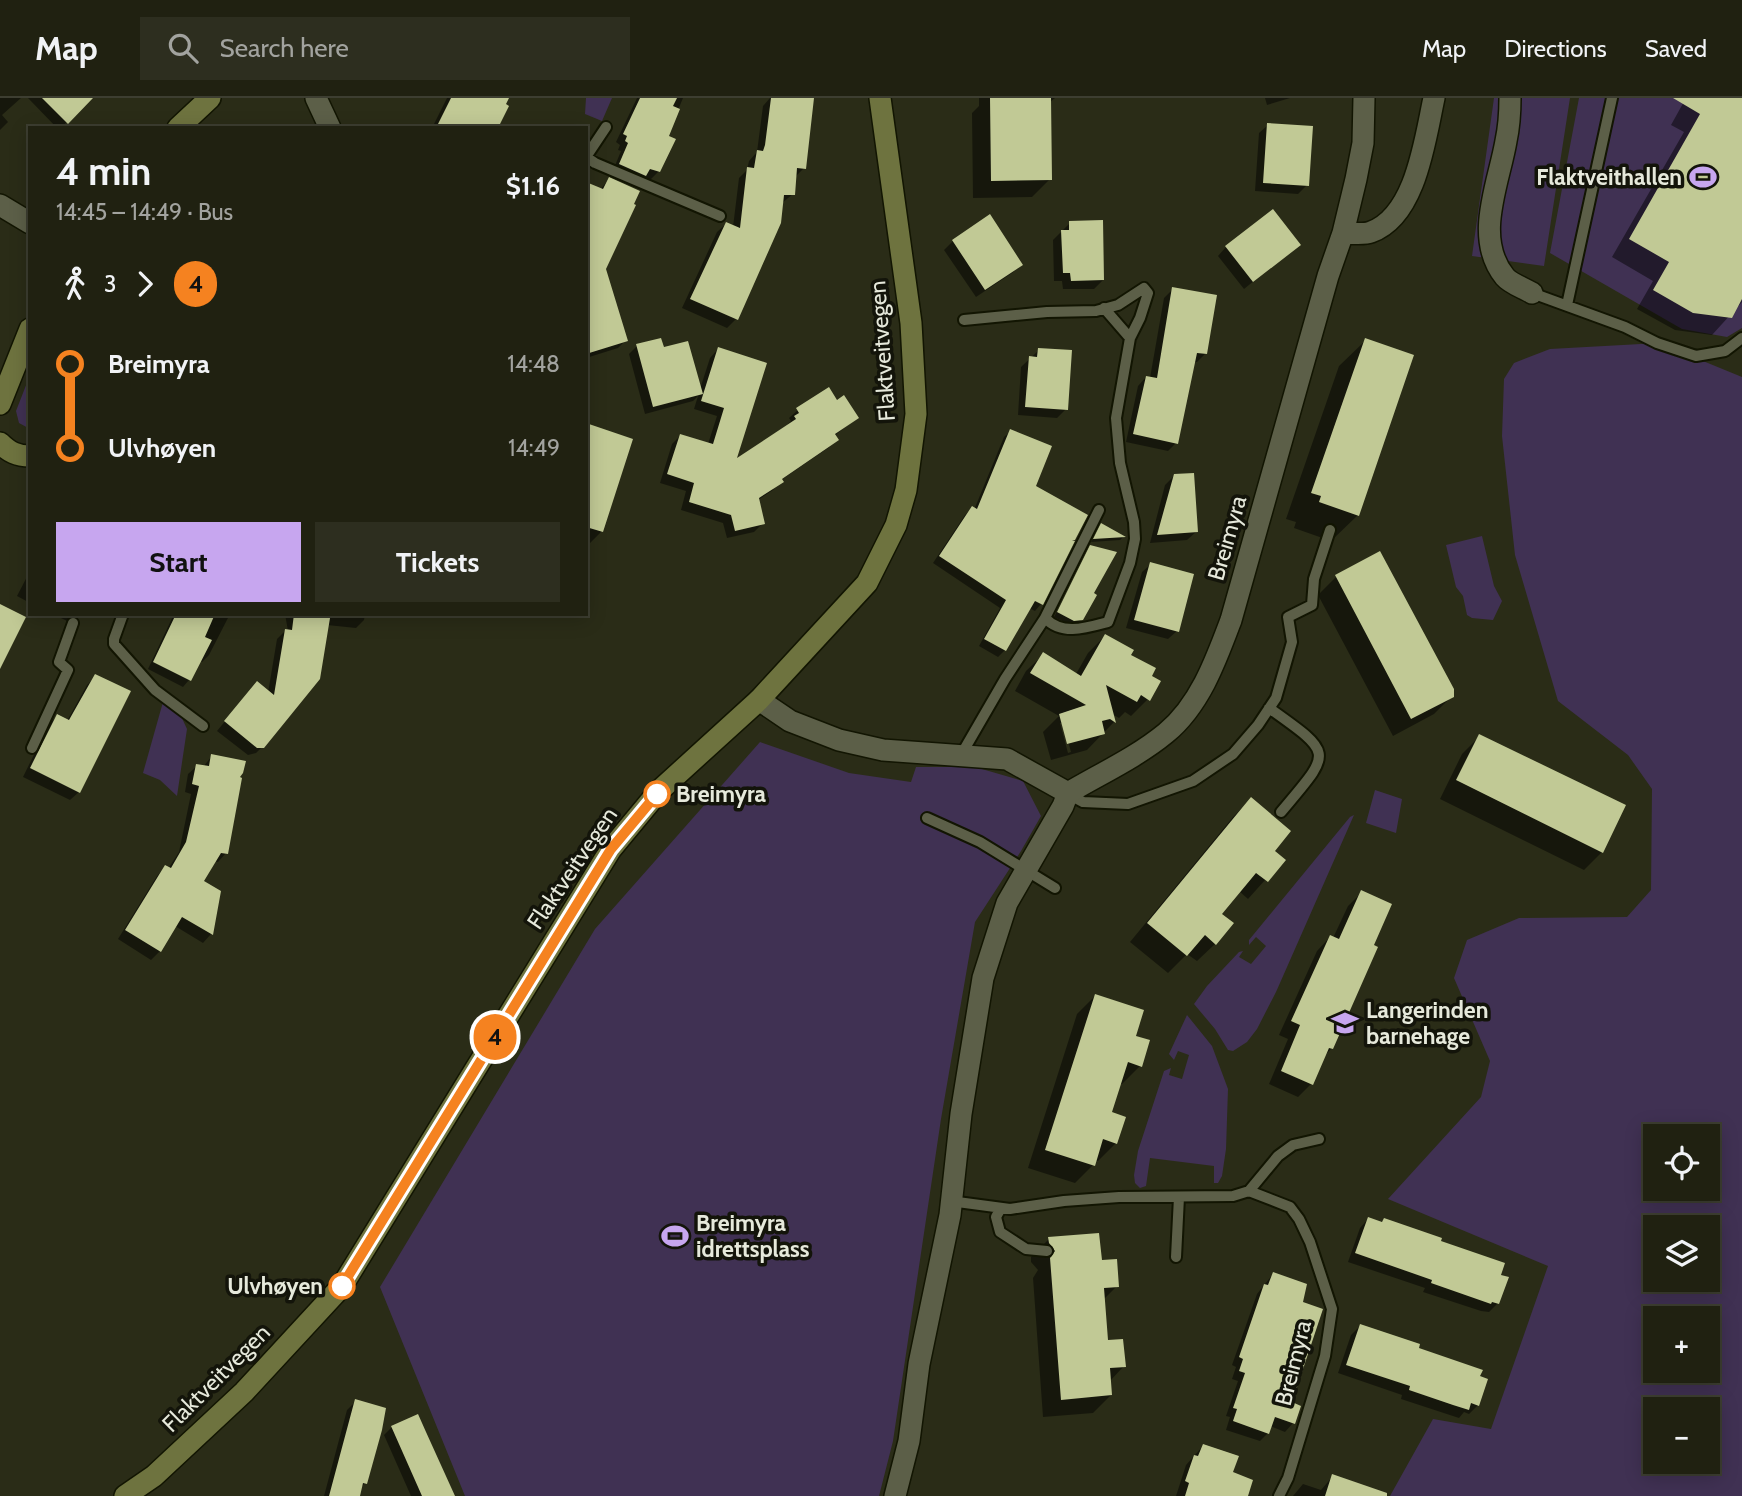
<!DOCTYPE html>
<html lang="en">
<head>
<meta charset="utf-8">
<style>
  body { margin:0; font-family:Cabin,sans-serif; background:#2d2e1f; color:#f1f3f6; height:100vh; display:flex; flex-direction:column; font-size:26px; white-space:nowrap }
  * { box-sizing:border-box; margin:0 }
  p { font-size:23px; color:#a2a39f }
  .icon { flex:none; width:38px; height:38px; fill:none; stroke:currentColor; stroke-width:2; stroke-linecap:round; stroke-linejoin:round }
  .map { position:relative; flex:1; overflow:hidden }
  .details { position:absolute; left:28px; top:28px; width:560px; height:490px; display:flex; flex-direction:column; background:#202111; border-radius:0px; box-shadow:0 4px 18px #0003,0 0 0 2px #3d3e31 }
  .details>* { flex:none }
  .badge { padding:0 14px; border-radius:23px; font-size:24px; line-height:46px }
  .controls { position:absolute; left:1643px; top:1026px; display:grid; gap:14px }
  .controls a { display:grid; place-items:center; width:77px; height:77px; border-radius:0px; background:#202111; box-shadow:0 4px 18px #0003,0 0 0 2px #3d3e31; font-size:35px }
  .map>.badge { position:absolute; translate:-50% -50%; box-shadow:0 0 0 4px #fff }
  .legs { display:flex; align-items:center; gap:10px; height:77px; padding:0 28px; font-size:23px }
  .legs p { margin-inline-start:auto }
  .headline { display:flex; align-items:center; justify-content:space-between; height:119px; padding:0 28px }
  h1 { font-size:38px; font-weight:800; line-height:52px }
  .cta { display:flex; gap:14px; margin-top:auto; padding:14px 28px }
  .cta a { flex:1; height:80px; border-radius:0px; background:#c7a6ef; color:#111; font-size:28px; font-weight:800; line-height:80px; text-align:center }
  .cta a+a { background:#2d2e1f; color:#f1f3f6 }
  ul { padding:0 28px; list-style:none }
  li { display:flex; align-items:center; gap:24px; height:84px; font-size:26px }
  li i { display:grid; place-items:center; width:10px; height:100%; margin:0 9px; background:currentColor }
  li i::after { content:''; width:18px; height:18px; margin:-9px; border:5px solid; border-radius:50%; background:#202111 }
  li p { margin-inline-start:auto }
  li:first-child i { background:linear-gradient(#0000 50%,currentColor 0) }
  li:last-child i { background:linear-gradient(currentColor 50%,#0000 0) }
  header { display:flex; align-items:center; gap:42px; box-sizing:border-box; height:98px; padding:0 35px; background:#202111; border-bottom:2px solid #3d3e31 }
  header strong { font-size:33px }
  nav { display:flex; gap:38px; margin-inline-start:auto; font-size:24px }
  .search { width:490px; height:63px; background:#2d2e1f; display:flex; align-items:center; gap:18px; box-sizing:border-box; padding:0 24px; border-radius:0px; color:#a2a39f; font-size:26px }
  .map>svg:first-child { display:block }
</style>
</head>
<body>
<header>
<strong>Map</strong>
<div class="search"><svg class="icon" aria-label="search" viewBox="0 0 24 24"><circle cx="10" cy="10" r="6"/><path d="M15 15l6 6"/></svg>Search here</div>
<nav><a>Map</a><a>Directions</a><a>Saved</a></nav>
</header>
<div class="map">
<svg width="1742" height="1398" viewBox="0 0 1742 1398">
  <rect width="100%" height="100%" fill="#2a2c17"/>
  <!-- green -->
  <path fill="#403153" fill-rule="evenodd" d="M586,0H612L602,23L585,16Z
    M1494,0H1570L1544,168L1472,158Z
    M1579,0H1742V230L1727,239L1682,231L1550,155Z
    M1659,245L1742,279V1398H1390L1433,1321L1491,1331L1548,1168L1388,1101L1481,999L1490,963L1454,880L1467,842L1519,820L1627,819L1651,792L1652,691L1628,657L1558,603L1515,457L1502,338L1504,281L1514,265L1550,251ZM1656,1038H1708V1090H1656ZM1656,1129H1708V1181H1656ZM1656,1220H1708V1272H1656ZM1656,1311H1708V1363H1656Z
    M30,277V331L19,325L16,313Z
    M1482,438L1494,488L1502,503L1493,522L1472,520L1467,517L1463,498L1456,489L1446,447Z
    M163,604L181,618L187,631L177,698L160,682L143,675Z
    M760,644L849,675L911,684L916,669H975L1023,683L1041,718L1021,753L975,824L941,1021L893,1343L879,1398H465L380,1189L595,831Z
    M1375,692L1402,701L1396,735L1366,725Z
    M1354,717L1276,894L1257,931L1247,944L1233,953L1228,952L1215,931L1194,906L1207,888L1239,854L1243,853L1239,859L1251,866L1266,848L1256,839L1249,847V842L1350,719Z
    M1187,917L1212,948L1228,991L1226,1051L1222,1078L1218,1085H1214V1068L1150,1060L1146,1088L1140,1090L1135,1085L1134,1077L1138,1053L1164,973L1171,970L1169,977L1182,981L1189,957L1178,953L1174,962L1169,956Z"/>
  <!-- shadow -->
  <path fill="#0007" fill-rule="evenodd" d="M0,0H21L2,17L8,24L0,32Z
    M28,0H90L61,30H57Z
    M447,0H507L496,30H432Z
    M637,0H683L667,39L659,73L650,82L643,79L637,86L612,75L621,53L618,52L620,47L616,44Z
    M770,0H812L804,70L795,79L793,96L782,105L779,125L736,221L727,230L682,210L717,134L726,126L733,129L739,80L747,72L749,63L757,54L763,8Z
    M979,0H1055L1049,5L1050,81L1032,99L973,100L972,15L979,8Z
    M1265,0H1290L1267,7Z
    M1686,0H1742V204L1712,237L1675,232L1637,211L1653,183L1612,159L1684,34L1671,27Z
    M1268,27L1307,87L1298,96L1255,93L1259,35Z
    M609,81L586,152V87L600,92Z
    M1070,125L1103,182L1094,191H1063L1062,183H1054L1053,142Z
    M953,143L1021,167L1012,175L976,199L944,152Z
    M1298,147L1244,191L1218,158L1226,149Z
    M586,178L626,242L618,250L586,260Z
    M1173,191L1205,256L1197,264H1193L1176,345L1168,353L1126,344L1138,288L1146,279L1150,280L1164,200Z
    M1366,242L1358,417L1331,443L1294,430L1296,424L1286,421L1339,268Z
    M637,248L662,251L700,291L710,260L718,251L734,364L787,327L791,323L789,320L798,312L837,304L857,320L834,338L837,342L828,350L781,382L773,392L758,402L763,425L754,434L727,440L723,425L681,412L686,393L660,385L672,346L680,338L708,346L717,318L694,311L698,298L693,303L645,316L629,256Z
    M1039,252L1066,311L1057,320L1018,317L1021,269Z
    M586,327L631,342L601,434L586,449Z
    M1011,333L1034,389L1074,441L1041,506L1035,513L1029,510L1005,552L998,559L979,548L1000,510L933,465L965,417L972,410L974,412L1004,339Z
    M1174,378L1196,434L1187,442L1150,445L1165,387Z
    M1102,427L1123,439L1120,442L1091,444Z
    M1091,449V496L1082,521L1078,525L1069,526L1054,519Z
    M1380,455L1452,598L1434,616L1393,638L1318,497L1336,479Z
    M1151,466L1177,533L1168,541L1126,530L1142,474Z
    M30,473V505L17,498Z
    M53,516H81L73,526Z
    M174,516H230L209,557L202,564L200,562L189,582L183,589L148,571Z
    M285,516H365L364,522L356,530L327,527L265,646L256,655L248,657L217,633L249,594L268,595L277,541L286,532L288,533Z
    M1105,538L1129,557L1149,578L1148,601L1131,618L1125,614L1119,620L1112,616L1114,624L1087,652L1051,662L1043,634L1059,618L1015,593L1026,573L1043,557L1076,576L1088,555ZM1060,625H1063L1071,654L1068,655Z
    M96,578L79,694L70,702L23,679L49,626L57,618L67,623L87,587Z
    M1480,638L1602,754L1584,772L1440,701L1462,656Z
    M212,658L237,680L226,755L218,764L214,763L202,784L219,794L211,836L203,845L175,828L160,853L151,862L118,841L157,778L165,769L168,771L179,754L191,696L185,694L188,676L197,668L203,669Z
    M1251,701L1272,753L1283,762L1248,801L1239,793L1220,816L1215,846L1197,863L1187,856L1168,875L1130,844L1233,719Z
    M1362,794L1332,950L1323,959L1311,986L1298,999L1269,986L1288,941L1279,937L1317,853L1330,839L1333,840L1348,808Z
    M1095,898L1134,939L1140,968L1122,986L1119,985L1109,1015L1116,1045L1098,1063L1095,1062L1093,1067L1075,1085L1028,1070L1077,916Z
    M1368,1121L1380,1125L1384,1122L1439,1144L1499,1178L1498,1205L1489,1214L1481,1213L1423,1194L1425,1190L1348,1164L1360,1130Z
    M1049,1141L1117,1188L1103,1202L1107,1244L1124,1268L1110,1283L1111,1297L1093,1315L1043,1319L1033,1180L1038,1172L1031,1164V1159Z
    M1273,1176L1293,1325L1285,1334L1270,1328L1268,1335L1260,1343L1226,1332L1230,1319L1226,1318L1238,1283L1232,1281L1236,1269L1232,1267L1257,1196Z
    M1360,1228L1417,1251L1478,1307L1469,1316L1464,1314L1459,1320L1401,1301L1402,1297L1338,1275L1351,1237Z
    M356,1303L365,1385L360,1390L358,1398H324L347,1312Z
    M392,1329L453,1398H411L384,1337Z
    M1203,1348L1231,1376L1246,1398H1176L1186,1367Z
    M1333,1378L1364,1398H1293L1303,1386L1321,1392Z"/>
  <!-- building -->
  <path fill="#c1c995" d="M42,0H93L68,26Z
    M451,0H509L506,6L509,8L498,30H436Z
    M640,0H677L673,8L680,11L669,38L676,41L660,74L650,71L646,78L619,66L628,45L625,43L627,38L623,36Z
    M771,0H814L806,71L797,70L795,97H784L781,125L738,222L690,201L726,124L740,130L747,69L754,70L757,52L763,53L765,47Z
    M990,0H1051L1052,82L991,83Z
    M1673,0H1742V201L1732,220L1693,215L1653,192L1669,164L1629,141L1700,16Z
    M1267,25L1313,28L1309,88L1263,85Z
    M609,79L640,93L634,106L636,107L606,171L628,243L586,256V125L590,114L586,112V84L603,91Z
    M1273,111L1301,147L1253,184L1225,148Z
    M990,116L1023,167L985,192L952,142Z
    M1103,122L1104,182L1071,183L1070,175H1063L1061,132H1069V123Z
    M1172,189L1217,197L1207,256L1197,255L1178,346L1133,336L1146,278L1157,280Z
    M661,240L664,249L688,243L703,296L653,309L636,246Z
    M1365,240L1414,257L1359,418L1319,404L1321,398L1311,395Z
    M718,249L767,265L737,360L796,321L794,318L799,315L796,310L829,289L837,302L844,297L859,320L835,336L839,342L782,381L784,384L759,400L765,426L735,433L731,417L689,404L694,385L667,376L680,336L713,346L724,310L701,303Z
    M1038,250L1072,252L1068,312L1025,309L1029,258L1037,259Z
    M586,325L633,341L603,434L586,429Z
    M1010,331L1052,348L1036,388L1088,417L1075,442H1072L1075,443L1043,507L1035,503L1006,553L984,541L1006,502L939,458L972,408L977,411Z
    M1194,375L1198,434L1157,437L1174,376Z
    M1101,425L1126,439L1093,441Z
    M1090,447L1117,454L1094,495L1097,497L1083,522L1074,523L1057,514Z
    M1380,453L1454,591V599L1411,621L1335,477Z
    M1150,464L1194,476L1179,534L1134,522Z
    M0,506L26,519L0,571Z
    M176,516H215L205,539L212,542L191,583L153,564Z
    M294,516L330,520L320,581L264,650H257L224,623L257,583L274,597L285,531L292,532Z
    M1105,536L1134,552L1131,557L1156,570L1152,578L1161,583L1150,603L1141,597L1137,604L1106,587L1116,625L1110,621L1102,623L1105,636L1067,646L1059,616L1086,607L1030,575L1043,554L1081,578Z
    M95,576L131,593L80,695L30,670L57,616L69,622Z
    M1479,636L1626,707L1603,755L1456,682Z
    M211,656L246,663L243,675L240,679L242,680L228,756L221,755L204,783L221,793L213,837L182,819L161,854L125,832L165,767L171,770L186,744L199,688L192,686L196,666L209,668Z
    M1251,699L1291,733L1275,753L1286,762L1268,784L1256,775L1222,816L1234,825L1216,847L1205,837L1187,858L1147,825Z
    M1361,792L1392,806L1374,847L1378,849L1333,951L1329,950L1313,987L1281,973L1300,927L1291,923L1330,837L1339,841Z
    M1095,896L1144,912L1136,938L1150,942L1142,969L1128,964L1112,1014L1126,1019L1117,1046L1103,1041L1095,1068L1045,1052Z
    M1368,1119L1382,1124L1384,1120L1442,1140L1441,1143L1505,1165L1501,1177L1509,1179L1499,1206L1492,1204L1491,1206L1431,1185L1432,1182L1355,1155Z
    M1099,1135L1102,1162L1117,1161L1119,1189L1104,1190L1108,1242L1123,1241L1126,1269L1110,1270L1112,1297L1061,1302L1050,1160L1055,1153L1049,1145L1048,1139Z
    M1273,1174L1307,1186L1303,1204L1323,1211L1292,1304L1301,1308L1295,1326L1275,1319L1269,1336L1233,1323L1237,1311L1233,1310L1245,1275L1239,1273L1243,1261L1239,1259L1264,1186L1268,1187Z
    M1360,1226L1420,1246L1419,1250L1483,1272L1480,1278L1488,1281L1479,1308L1471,1305L1469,1312L1453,1307L1409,1292L1410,1288L1346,1267Z
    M355,1301L386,1310L382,1332L367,1386L363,1385L360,1398H329Z
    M418,1316L426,1334L455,1398H422L391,1328Z
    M1203,1346L1239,1358L1233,1374L1253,1382L1248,1398H1185L1189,1385L1185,1383L1194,1357L1198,1358Z
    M1332,1376L1387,1395V1398H1325Z"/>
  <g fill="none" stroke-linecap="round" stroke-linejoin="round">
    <defs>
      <path id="lane" d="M606,29L586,59L595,65L720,118
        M1532,195L1625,229L1657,245L1696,258L1725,253L1742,240
        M1567,207L1612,0
        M1104,210L1130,240
        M964,222L1047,214L1096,213L1118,207L1144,190L1148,195L1140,220L1130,240L1116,320L1120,365L1134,424L1135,441L1130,465L1108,524C1086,530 1062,538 1045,520
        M123,516L114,541V546L155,592L203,628
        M1269,610C1335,657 1332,653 1281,714
        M32,650L68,572L59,564L73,525
        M961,657L1005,581L1045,520L1099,412
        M1068,696L1083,704L1128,706L1193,683L1233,656L1258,627L1276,600L1292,544L1288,519L1312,507L1314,481L1330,432
        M927,720L980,744L1055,790
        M1249,1093L1290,1109L1299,1121L1310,1144L1332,1211L1325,1258L1288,1380L1279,1398
        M950,1103L1010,1111L1064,1103L1119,1099L1233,1098L1249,1093L1278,1058L1293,1047L1319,1041
        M1001,1110L996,1119L1000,1134L1026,1151L1047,1153
        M1176,1159L1179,1099"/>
      <path id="street" d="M316,0L330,30
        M1510,0C1510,15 1509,29 1506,43C1499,85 1473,140 1505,179C1511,186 1524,190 1532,195
        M0,107L30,125
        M1343,135C1352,135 1363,137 1371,134C1416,118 1425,41 1434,0
        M759,602L790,623L839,642L883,652L1007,661L1068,695L1063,708L1007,805L983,880L961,1016L950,1117L919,1266L909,1343L895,1398
        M1068,695C1100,676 1137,659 1166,635C1200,607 1216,562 1231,522L1328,178L1343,135L1356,81L1363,45L1364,0"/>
      <path id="secondary" d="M178,30L210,0
        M0,306L30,231
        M0,345C9,354 17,358 30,358
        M125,1398L154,1378L244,1294L342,1188L611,751L659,693L759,602L867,485L896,427L906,392L916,316L911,225L880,0"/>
    </defs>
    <!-- lane casing -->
    <use href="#lane" stroke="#121502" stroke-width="14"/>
    <!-- street casing -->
    <use href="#street" stroke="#121502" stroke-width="24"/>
    <!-- secondary casing -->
    <use href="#secondary" stroke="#121502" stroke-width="24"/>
    <!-- lane -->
    <use href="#lane" stroke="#5c5f48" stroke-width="10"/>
    <!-- street -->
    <use href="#street" stroke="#5c5f48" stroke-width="21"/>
    <!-- secondary -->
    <use href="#secondary" stroke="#6e733f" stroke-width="21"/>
  </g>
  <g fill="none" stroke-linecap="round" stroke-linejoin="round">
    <defs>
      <path id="line-1" d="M342,1188L611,751L657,696"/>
    </defs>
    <!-- line-1 casing -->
    <use href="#line-1" stroke="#fff" stroke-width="16"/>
    <!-- line-1 -->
    <use href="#line-1" stroke="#f58220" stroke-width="10"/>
  </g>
  <!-- icons -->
  <defs>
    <symbol id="stadium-bare" viewBox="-9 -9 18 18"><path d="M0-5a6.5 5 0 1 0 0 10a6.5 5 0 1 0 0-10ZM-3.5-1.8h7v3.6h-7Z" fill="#c7a6ef" stroke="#13140a" stroke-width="2.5" paint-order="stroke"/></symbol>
    <symbol id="school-bare" viewBox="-9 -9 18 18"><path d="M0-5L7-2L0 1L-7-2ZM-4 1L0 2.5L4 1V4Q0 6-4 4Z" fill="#c7a6ef" stroke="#13140a" stroke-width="2.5" paint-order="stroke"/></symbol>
  </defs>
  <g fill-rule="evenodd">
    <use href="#stadium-bare" x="1684" y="60" width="38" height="38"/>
    <use href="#school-bare" x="1326" y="906" width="38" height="38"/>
    <use href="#stadium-bare" x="656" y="1119" width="38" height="38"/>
  </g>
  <!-- markers -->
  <g fill="#fff" stroke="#f58220" stroke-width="3.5">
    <circle cx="657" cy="696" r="12"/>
    <circle cx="342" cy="1188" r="12"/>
  </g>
  <g text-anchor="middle" stroke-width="7" stroke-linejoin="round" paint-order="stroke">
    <!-- poi labels -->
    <g font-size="23" font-weight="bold" fill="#e6e9db" stroke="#13140a" text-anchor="start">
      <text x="1682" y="87" text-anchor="end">Flaktveithallen</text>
      <text x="1366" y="920">Langerinden<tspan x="1366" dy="26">barnehage</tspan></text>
      <text x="696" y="1133">Breimyra<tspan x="696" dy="26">idrettsplass</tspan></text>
    </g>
    <!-- street labels -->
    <g font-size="23" fill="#e6e9db" stroke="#13140a">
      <text transform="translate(882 253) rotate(-94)" y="8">Flaktveitvegen</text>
      <text transform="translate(1227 440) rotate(-74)" y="8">Breimyra</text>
      <text transform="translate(572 770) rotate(-56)" y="8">Flaktveitvegen</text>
      <text transform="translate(1293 1265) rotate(-76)" y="8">Breimyra</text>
      <text transform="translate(216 1280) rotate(-45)" y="8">Flaktveitvegen</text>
    </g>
    <!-- stop labels -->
    <g font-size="23" font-weight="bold" fill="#e6e9db" stroke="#13140a" text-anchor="start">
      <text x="676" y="704">Breimyra</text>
      <text x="323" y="1196" text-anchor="end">Ulvhøyen</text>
    </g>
  </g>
</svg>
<div class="controls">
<a><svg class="icon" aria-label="locate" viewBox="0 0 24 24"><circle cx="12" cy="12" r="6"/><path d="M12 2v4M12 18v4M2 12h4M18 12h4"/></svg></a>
<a><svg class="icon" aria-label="layers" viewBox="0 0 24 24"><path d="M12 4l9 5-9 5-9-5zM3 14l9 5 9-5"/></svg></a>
<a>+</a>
<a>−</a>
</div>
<b class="badge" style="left:495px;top:939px;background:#f58220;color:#111">4</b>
<section class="details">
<div class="headline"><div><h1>4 min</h1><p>14:45 – 14:49 · Bus</p></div><b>$1.16</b></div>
<div class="legs"><svg class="icon" aria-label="walk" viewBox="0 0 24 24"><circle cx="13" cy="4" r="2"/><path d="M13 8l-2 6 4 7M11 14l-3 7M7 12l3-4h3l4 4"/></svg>3<svg class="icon" aria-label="forward" viewBox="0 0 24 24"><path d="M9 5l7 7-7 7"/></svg><b class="badge" style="background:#f58220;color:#111">4</b></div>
<ul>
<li><i style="color:#f58220"></i><b>Breimyra</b><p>14:48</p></li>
<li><i style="color:#f58220"></i><b>Ulvhøyen</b><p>14:49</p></li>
</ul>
<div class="cta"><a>Start</a><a>Tickets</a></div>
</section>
</div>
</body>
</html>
